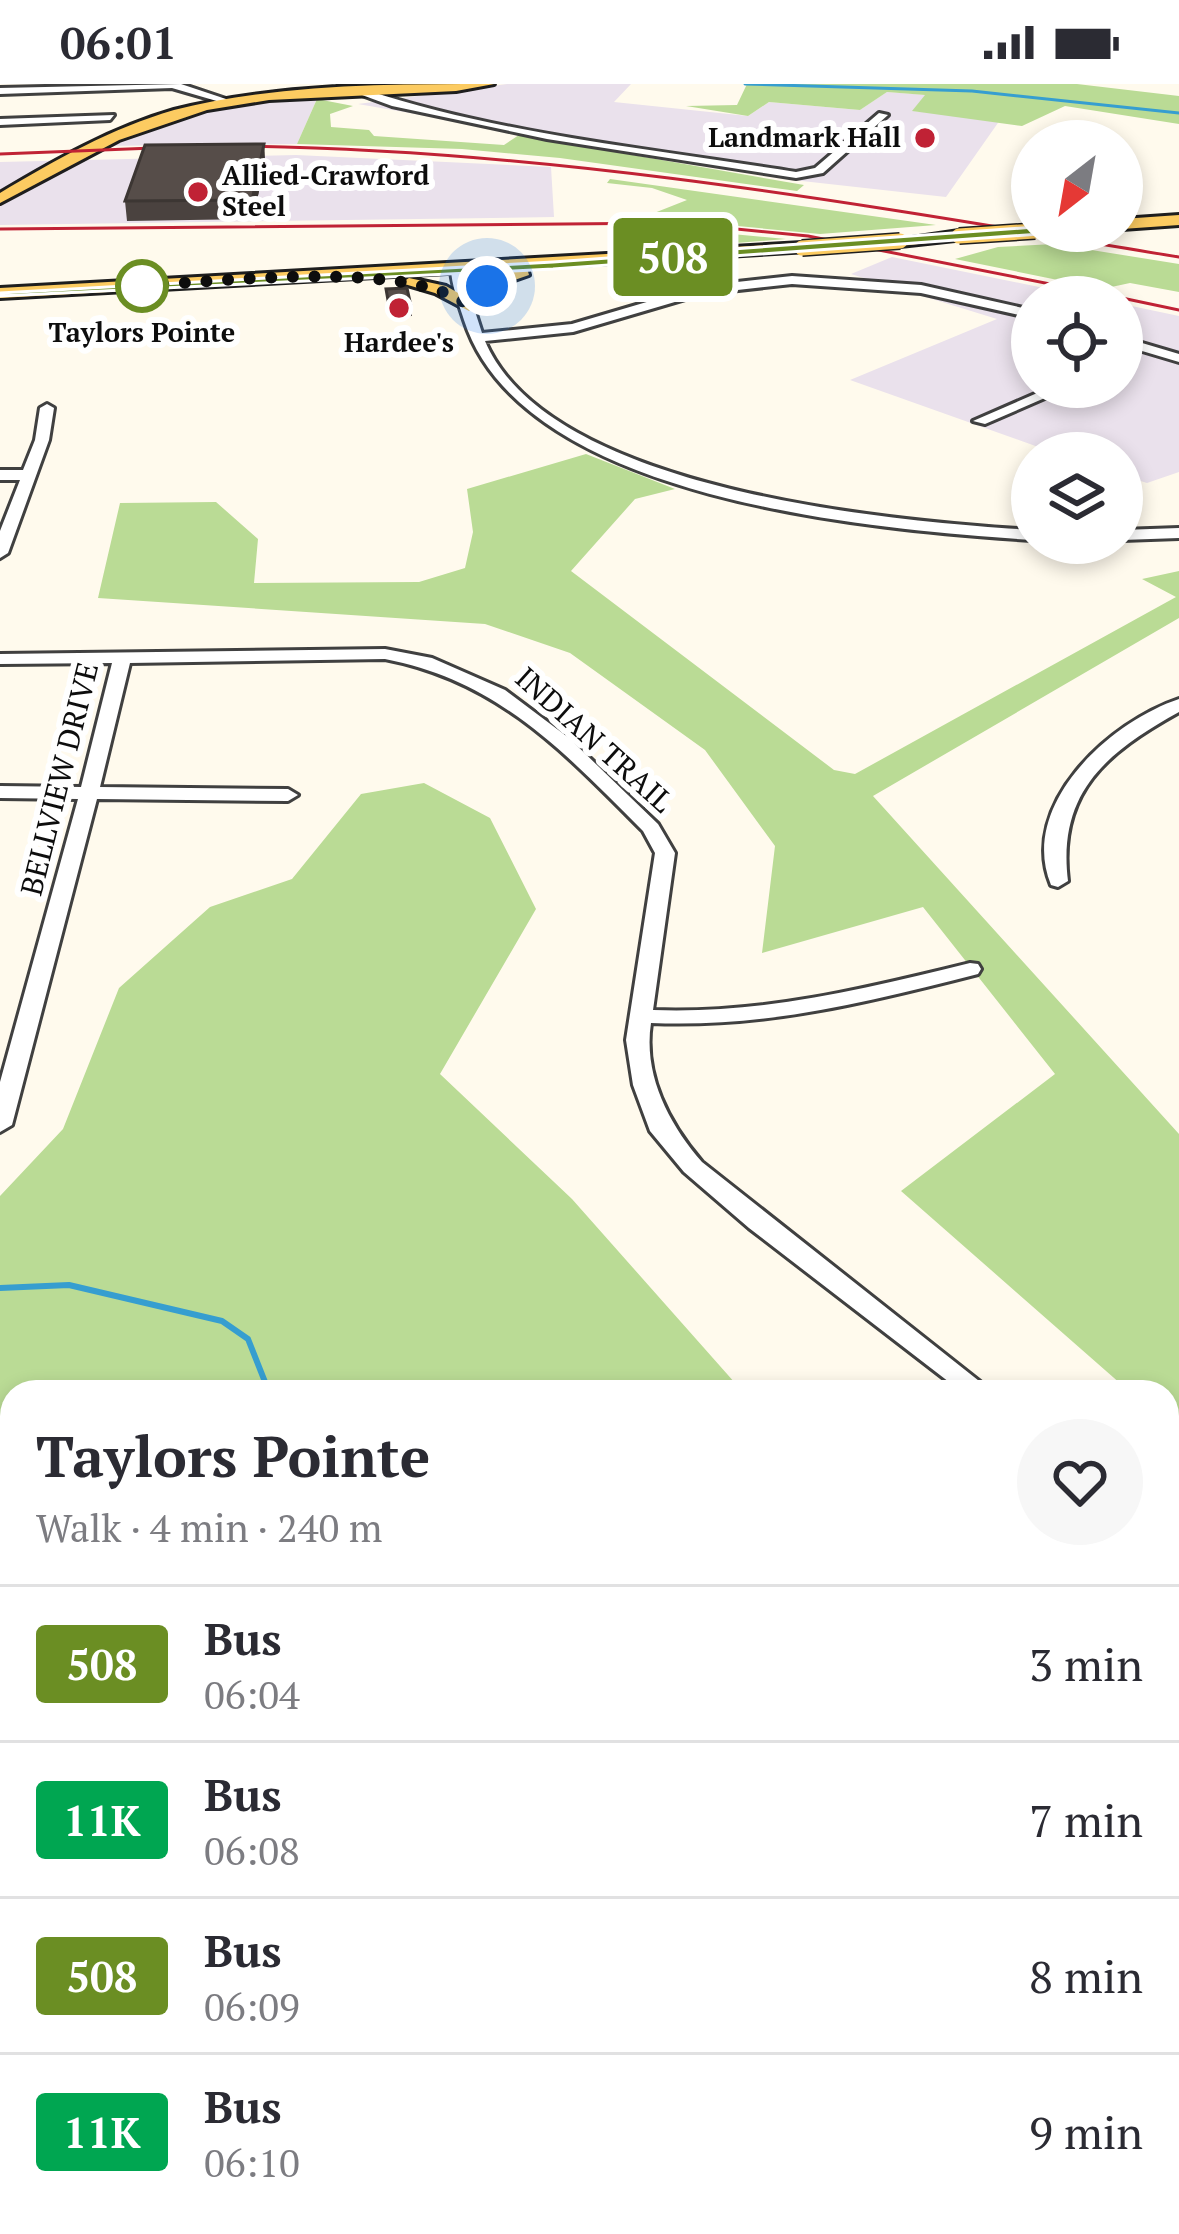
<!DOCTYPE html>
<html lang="en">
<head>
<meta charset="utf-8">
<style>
  body { margin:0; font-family:"PT Serif",serif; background:#f7f7f7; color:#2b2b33; height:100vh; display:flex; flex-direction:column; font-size:45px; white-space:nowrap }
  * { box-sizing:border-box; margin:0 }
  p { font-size:39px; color:#7c7c81 }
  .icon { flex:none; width:66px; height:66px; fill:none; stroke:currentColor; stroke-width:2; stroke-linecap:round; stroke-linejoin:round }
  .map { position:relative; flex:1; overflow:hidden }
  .drawer { position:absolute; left:0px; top:1296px; width:1179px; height:855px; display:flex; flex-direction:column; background:#fff; border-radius:36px 36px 0 0; box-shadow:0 6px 18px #0003 }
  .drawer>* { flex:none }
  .badge { padding:0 24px; border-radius:9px; font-size:42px; line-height:78px }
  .needle { width:78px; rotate:211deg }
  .fabs { position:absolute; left:1011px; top:36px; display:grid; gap:24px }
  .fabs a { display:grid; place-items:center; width:132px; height:132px; border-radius:50%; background:#fff; box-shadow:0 6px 18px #0003; font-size:60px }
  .you { position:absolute; width:60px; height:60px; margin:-30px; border:9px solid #fff; border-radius:50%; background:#1a73e8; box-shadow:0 0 0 18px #1a73e833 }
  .map>.badge { position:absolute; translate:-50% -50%; box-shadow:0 0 0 6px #fff }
  .round { display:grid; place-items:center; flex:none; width:126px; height:126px; border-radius:63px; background:#f7f7f7 }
  .headline { display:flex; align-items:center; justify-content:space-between; height:204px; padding:0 36px }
  h1 { font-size:57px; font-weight:600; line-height:90px }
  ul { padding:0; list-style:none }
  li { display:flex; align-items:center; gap:36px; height:156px; padding:0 36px; border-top:3px solid #e1e1e2 }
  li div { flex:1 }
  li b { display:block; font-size:45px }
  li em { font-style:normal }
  li .badge { min-width:132px; font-weight:700; text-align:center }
  .status { display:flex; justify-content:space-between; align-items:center; height:84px; padding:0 60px; background:#fff; direction:ltr }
  .status svg { height:33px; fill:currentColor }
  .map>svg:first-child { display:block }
</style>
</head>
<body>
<div class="status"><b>06:01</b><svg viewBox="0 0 49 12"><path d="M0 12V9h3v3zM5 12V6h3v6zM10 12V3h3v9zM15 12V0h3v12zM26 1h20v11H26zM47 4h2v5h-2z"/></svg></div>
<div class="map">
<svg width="1179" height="2150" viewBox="0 0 1179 2150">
  <rect width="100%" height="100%" fill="#fffaed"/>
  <!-- industrial -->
  <path fill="#eae1ec" d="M507,0H631L614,18L748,32L769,18L860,26L887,8L927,11L914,27L1000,36L946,113L793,96L358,20Z
    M258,13L317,15L297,60L89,62L183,28Z
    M296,71L551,83L554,133L0,141V78Z
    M892,173L1088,213H1032V303H1122V220L1179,232V388L1147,399L1122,391V369H1055L850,296L997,235L851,190Z"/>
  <!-- forest -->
  <path fill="#badb95" d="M747,0H1077L1179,12V40L1065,22L1022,42L912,27L925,11L887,8L860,26L769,18L748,32L686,22L737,21Z
    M317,15L353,22L330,30L331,43L369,46L374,52L504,61L519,51L804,101L797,107L560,74L462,65L297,60Z
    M610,95L936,141L820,150L644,133L687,116L652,104L607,99Z
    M657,143L786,155L648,166Z
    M1054,160L1179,180V208L1130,199L1102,205L955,175L998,163Z
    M586,370L675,405L635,415L571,487L834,686L855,690L1176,513L1142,495L1179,487V534L873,712L1179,1050V1357L1167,1345V1308H1130L901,1107L1055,990L923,823L762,869L775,762L705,666L570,569L485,540L98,514L120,419L216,418L258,455L254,499L419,498L465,484L473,448L467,405Z
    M424,699L490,734L536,825L440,990L572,1115L743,1308H12V1469L0,1468V1112L63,1045L119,904L210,823L292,795L361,710Z
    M277,2139H847L856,2150H280Z"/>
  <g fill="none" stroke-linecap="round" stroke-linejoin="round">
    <!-- stream-far2 -->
    <path stroke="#369ed0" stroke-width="3" d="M745,0L972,7L1179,29"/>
    <!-- stream-far1 -->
    <path stroke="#369ed0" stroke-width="6" d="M0,1204L69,1201L222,1237L248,1255L269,1308"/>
    <!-- stream -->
    <path stroke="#369ed0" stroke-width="9" d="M576,2139L578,2150"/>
    <defs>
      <path id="minor" d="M181,0L232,17L227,20L172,4L0,10V4Z
        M366,6C504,51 653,65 796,88L815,84L879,29L888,31L823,89L796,94L547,55L392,22L362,11Z
        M114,31L110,36L0,41V35Z
        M451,184L462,187L482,249L572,240L701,202L792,192L921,201L1032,226V234L921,209L792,200L702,210L573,248L485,257C549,407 889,437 1032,446V456C872,445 522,417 464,236C459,220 451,200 451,184Z
        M1122,253L1179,270V278L1122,261Z
        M1051,303H1070L985,340L973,337Z
        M47,320L54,324L49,356L8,469L0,474V447L20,396H0V386H23L35,356L40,324Z
        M1179,444V454L1122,456V446Z
        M385,565L432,574L505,606L569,654L658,740L675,769L653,926C763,930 864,905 970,879L978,880L981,885L978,890C869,918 764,944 651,939C643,991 669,1040 702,1078L993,1308H962L749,1144L684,1088L650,1047L633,1001L626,956L655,769L643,747C564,668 499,597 385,575L130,579L100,703L288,705L298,711L288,717L97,715L12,1041L0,1048V998L78,715L0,714V702L81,703L112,579L0,580V570Z
        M1179,615V628C1107,668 1057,708 1068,797L1058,803L1051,801C1018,721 1110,638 1179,615Z
        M0,1704L12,1708V1746L0,1741Z
        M12,1832V1862L0,1864V1834Z"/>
      <path id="major" d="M494,0L456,7L269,16L207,26L119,56L0,119V109C55,76 112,44 174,26C276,0 388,0 494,0Z
        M1179,131V141L1122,145V135Z
        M959,147L964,149V155L900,162L892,157Z
        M802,159L808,161V167L527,184L529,191L497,202L469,227L435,209L401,199L409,194L446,202L467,214L485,196L517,185L0,214V204Z"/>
    </defs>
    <!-- minor casing -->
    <use href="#minor" stroke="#404040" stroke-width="6"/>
    <!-- major casing -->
    <use href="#major" stroke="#1e1e1e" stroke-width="6"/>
    <!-- minor -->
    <use href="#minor" fill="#fff" fill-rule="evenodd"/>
    <!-- major -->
    <use href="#major" fill="#fccb61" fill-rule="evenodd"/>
    <!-- rail -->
    <path stroke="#c02235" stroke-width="3" d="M233,62C553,65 864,121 1179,173
      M0,70L179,63
      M0,145L676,139L808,152L1116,213
      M1122,214L1179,226"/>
    <defs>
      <path id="major-bridge" d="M959,152L1035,147
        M802,164L900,157"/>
    </defs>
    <!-- major-bridge casing -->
    <use href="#major-bridge" stroke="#1e1e1e" stroke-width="18" stroke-linecap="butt"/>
    <!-- major-bridge -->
    <use href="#major-bridge" stroke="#fccb61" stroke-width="15"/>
  </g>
  <!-- wall -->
  <path fill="#4a423f" d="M264,60L265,79L253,135L127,137L125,117Z
    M386,205L411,222L412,232L390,233Z"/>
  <!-- shaded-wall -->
  <path fill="#3c3633" d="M264,60L265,79L253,135L252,116Z"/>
  <!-- building -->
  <path fill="#564d49" stroke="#3c3633" stroke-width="3" d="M264,60L252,116L125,117L145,61Z
    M407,204L411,222H389L386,205Z"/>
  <!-- line -->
  <path fill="#6b8e23" stroke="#fff" stroke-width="3" d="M1035,143L1040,150L553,185L0,212V209L553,178Z"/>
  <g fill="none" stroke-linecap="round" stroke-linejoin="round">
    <!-- walk -->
    <path stroke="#0d0d0d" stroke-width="12" stroke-dasharray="0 21.6" d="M142,202C219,197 410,175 469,222L487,202"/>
  </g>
  <!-- markers -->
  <g fill="#c02235" stroke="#fff" stroke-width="4.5">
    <circle cx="925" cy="54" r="12"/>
    <circle cx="198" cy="108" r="12"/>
    <circle cx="399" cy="224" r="12"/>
  </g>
  <circle fill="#fff" stroke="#6b8e23" stroke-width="6" cx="142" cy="202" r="24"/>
  <g text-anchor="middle" stroke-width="12" stroke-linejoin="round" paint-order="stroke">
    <!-- far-poi labels -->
    <g font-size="27" font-weight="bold" fill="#0d0d0d" stroke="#fff" text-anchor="end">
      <text x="901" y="63">Landmark Hall</text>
      <text x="222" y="101" text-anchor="start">Allied-Crawford<tspan x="222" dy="31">Steel</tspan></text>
      <text x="399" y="268" text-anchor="middle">Hardee's</text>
    </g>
    <!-- far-stop labels -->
    <g font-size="27" font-weight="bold" fill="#0d0d0d" stroke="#fff">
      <text x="142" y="258">Taylors Pointe</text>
    </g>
    <!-- street labels -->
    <g font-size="30" fill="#0d0d0d" stroke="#fff">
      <text transform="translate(594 656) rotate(42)" y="10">INDIAN TRAIL</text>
      <text transform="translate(60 695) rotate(-76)" y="10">BELLVIEW DRIVE</text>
    </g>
  </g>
</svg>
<div class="fabs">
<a><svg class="needle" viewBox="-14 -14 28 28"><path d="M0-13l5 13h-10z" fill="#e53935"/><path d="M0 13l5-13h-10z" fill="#7c7c81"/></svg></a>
<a><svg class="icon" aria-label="locate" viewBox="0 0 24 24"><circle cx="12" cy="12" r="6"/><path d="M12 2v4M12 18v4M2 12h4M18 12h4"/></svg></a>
<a><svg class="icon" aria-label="layers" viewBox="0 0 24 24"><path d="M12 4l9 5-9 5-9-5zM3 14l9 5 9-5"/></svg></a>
</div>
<div class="you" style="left:487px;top:202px"></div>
<b class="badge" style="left:673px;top:173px;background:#6b8e23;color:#fff">508</b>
<section class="drawer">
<div class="headline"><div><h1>Taylors Pointe</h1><p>Walk · 4 min · 240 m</p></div><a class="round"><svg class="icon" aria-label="heart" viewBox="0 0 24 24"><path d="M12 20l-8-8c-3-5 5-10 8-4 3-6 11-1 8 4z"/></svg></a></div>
<ul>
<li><span class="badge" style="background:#6b8e23;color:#fff">508</span><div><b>Bus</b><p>06:04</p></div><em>3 min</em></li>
<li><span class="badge" style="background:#00a651;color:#fff">11K</span><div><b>Bus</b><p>06:08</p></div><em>7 min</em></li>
<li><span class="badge" style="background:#6b8e23;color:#fff">508</span><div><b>Bus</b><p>06:09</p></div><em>8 min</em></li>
<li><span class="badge" style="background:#00a651;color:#fff">11K</span><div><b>Bus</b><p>06:10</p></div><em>9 min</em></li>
</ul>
</section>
</div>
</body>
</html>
